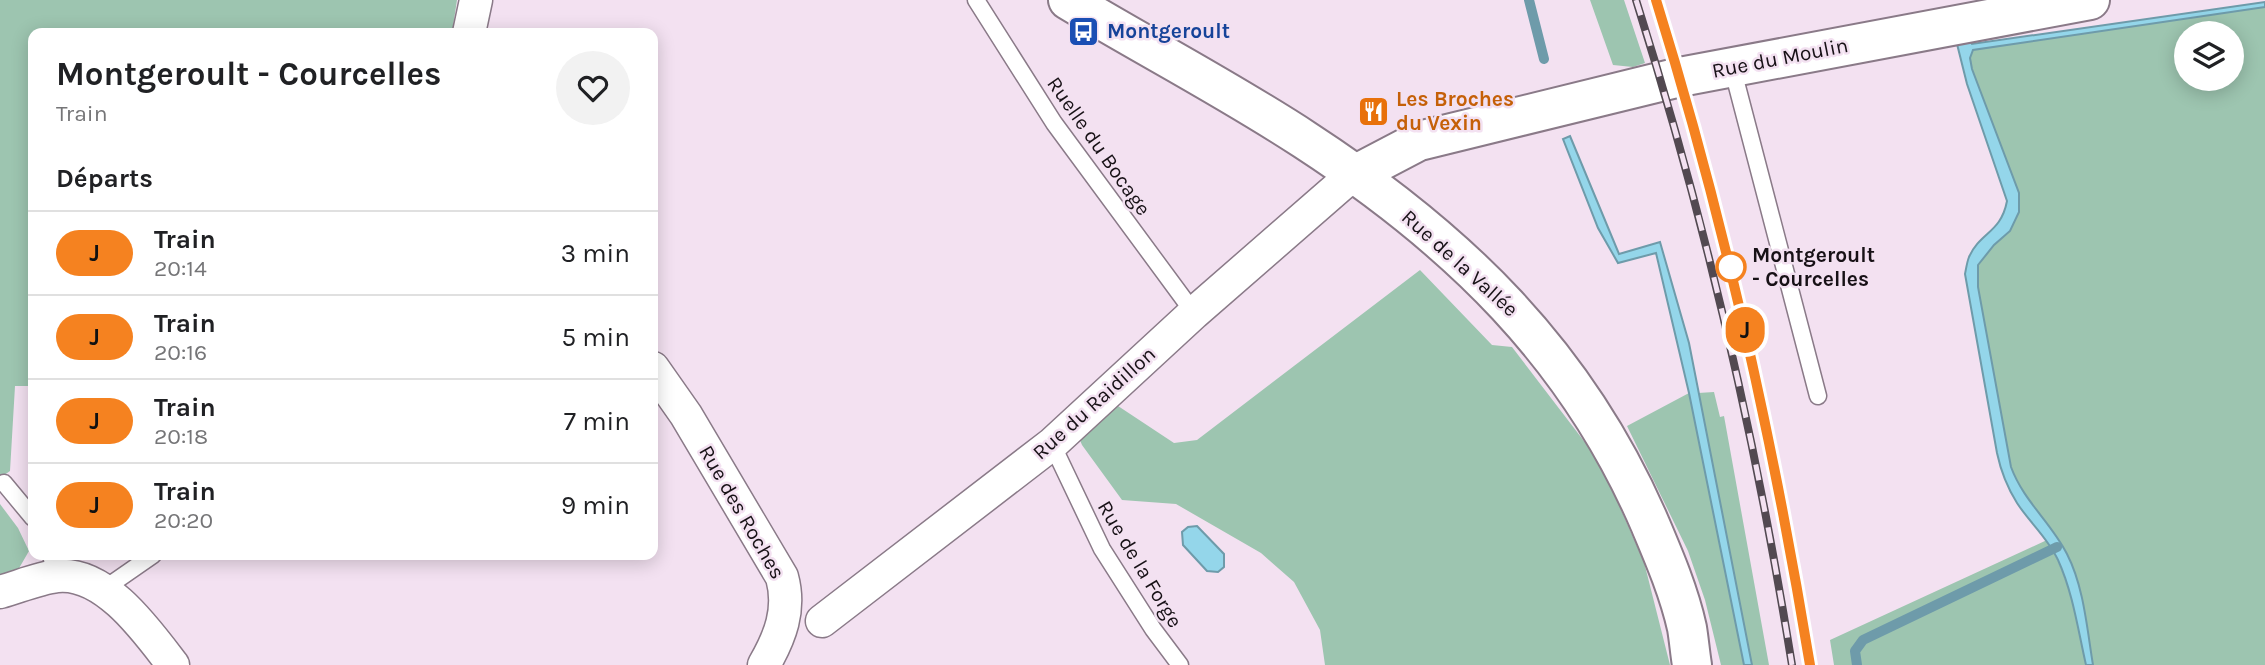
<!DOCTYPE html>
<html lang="fr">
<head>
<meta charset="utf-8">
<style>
  body { margin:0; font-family:Karla,sans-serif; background:#f2f2f2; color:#202124; height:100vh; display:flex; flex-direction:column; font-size:26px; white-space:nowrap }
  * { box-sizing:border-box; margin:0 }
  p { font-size:23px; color:#757577 }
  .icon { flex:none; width:38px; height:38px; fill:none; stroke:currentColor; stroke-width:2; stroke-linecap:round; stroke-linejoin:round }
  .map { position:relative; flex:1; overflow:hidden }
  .panel { position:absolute; left:28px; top:28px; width:630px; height:532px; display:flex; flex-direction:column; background:#fff; border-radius:14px; box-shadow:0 4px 18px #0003 }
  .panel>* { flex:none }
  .badge { padding:0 14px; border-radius:23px; font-size:24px; line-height:46px }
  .fabs { position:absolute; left:2174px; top:21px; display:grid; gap:14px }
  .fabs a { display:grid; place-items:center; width:70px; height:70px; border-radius:50%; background:#fff; box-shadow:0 4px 18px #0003; font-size:35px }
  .map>.badge { position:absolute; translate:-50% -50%; box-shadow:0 0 0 4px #fff }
  h2 { padding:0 28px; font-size:26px; line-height:63px }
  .round { display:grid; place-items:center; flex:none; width:74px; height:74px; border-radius:37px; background:#f2f2f2 }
  .overview { display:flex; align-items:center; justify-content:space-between; height:119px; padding:0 28px }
  h1 { font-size:33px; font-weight:700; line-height:52px }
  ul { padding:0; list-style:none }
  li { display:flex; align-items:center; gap:21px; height:84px; padding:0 28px; border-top:2px solid #e0e0e0 }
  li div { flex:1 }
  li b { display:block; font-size:26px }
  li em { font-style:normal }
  li .badge { min-width:77px; font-weight:700; text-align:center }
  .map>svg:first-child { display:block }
</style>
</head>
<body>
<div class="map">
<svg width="2265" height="665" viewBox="0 0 2265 665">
  <rect width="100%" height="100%" fill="#f3e1f1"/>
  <!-- green -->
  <path fill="#9dc5b0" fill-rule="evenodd" d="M0,0H457L452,33H33V386H15L10,471L0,478Z
    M1590,0H1624L1645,63L1633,67L1613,65Z
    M2265,7V665H2093L2078,586L2017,483L2011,467L1978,287V265L1994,245L2010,231L2019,193L1972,69L1970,58L1972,50ZM2186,33H2231V79H2186Z
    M1420,270L1492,345L1512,347L1600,462L1644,562L1670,665H1325L1320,630L1294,582L1261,553L1176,504L1122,500L1082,445L1077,433L1112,402L1174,443L1197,440Z
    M1714,392L1720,417L1724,416L1769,665H1752L1698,393Z
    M1689,393L1739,637L1744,665H1721L1705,600L1688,551L1627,426Z
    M0,504L18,528L29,551L18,570L0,575Z
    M2047,540C2071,581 2076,619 2086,665H1834L1830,640Z"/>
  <!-- water -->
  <path fill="#94d6ea" stroke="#6e9baa" stroke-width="2" d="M2265,2V7L1973,50L1970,58L1972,69L2019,193V212L2010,231L1994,245L1978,265V287L2011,467C2024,502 2051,522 2067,554C2084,587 2087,629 2093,665H2086C2078,630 2073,593 2058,560C2048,538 2030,523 2017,503C2007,487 2001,472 1997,453L1965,274C1966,269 1967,262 1969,257C1980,232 2001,233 2007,201L1967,84L1957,44L1971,41L1972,44Z
    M1570,136L1619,254L1660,242L1689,343L1752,665H1744L1689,393L1656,253L1618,263L1598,228L1563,139Z
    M1197,526L1224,554V567L1218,572L1207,571L1183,545L1182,532L1188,527Z"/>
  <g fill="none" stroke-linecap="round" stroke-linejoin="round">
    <!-- stream -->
    <path stroke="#6e9baa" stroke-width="10" d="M1529,0L1544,59
      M1857,665L1855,651L1863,640L2057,547"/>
    <defs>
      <path id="service" d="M976,0L1054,123L1194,313
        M1732,67L1818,396
        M1052,444L1102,549L1153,629L1180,665
        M4,483L33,518
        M51,555L56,576
        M104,589L153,555"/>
      <path id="minor" d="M469,33L476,0
        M653,368L686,415L782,577C791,610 780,637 764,665
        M0,592C18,587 39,578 57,576C105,571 147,631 173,665
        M822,621L1052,444L1194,313L1342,184L1356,174"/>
      <path id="tertiary" d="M1356,174L1419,141L1680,77L2090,0"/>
      <path id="secondary" d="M1068,0C1146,47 1229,90 1305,140C1457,239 1577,354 1650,524C1664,557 1679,592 1687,628C1689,640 1690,653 1692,665"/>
    </defs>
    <!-- service casing -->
    <use href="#service" stroke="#8a7a88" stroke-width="19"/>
    <!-- minor casing -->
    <use href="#minor" stroke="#8a7a88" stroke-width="35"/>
    <!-- tertiary casing -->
    <use href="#tertiary" stroke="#8a7a88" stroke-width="42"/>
    <!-- secondary casing -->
    <use href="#secondary" stroke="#8a7a88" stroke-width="42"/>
    <!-- service -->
    <use href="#service" stroke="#fff" stroke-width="16"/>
    <!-- minor -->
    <use href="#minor" stroke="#fff" stroke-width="32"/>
    <!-- tertiary -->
    <use href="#tertiary" stroke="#fff" stroke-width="38"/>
    <!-- secondary -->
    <use href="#secondary" stroke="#fff" stroke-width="38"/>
    <defs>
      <path id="rail" d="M1636,0C1705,218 1756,440 1792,665
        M1656,0C1723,218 1774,440 1810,665"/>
    </defs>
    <!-- rail casing -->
    <use href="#rail" stroke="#524951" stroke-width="8"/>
    <!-- rail -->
    <use href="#rail" stroke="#f3e1f1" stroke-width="5" stroke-dasharray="16" stroke-linecap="butt"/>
  </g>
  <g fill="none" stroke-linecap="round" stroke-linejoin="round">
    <defs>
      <path id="line" d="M1656,0C1724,218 1773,440 1810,665"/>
    </defs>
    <!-- line casing -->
    <use href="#line" stroke="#fff" stroke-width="16"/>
    <!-- line -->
    <use href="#line" stroke="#f58220" stroke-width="10"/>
  </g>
  <!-- icons -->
  <defs>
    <symbol id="bus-square" viewBox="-11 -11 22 22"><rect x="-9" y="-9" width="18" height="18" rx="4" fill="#1a4fb4" stroke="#f3e1f1"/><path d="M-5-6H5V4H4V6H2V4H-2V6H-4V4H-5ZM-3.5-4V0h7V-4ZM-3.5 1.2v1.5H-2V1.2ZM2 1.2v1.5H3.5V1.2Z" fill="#fff"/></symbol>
    <symbol id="restaurant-square" viewBox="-11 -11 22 22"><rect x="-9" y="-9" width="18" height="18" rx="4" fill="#e8710a" stroke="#f3e1f1"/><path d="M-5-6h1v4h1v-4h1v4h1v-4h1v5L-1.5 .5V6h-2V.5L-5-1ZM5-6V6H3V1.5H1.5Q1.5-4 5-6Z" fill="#fff"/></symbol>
  </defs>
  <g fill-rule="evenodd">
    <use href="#bus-square" x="1066" y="14" width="35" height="35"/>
    <use href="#restaurant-square" x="1356" y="94" width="35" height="35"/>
  </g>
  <!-- markers -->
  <circle fill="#fff" stroke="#f58220" stroke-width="3.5" cx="1731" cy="267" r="14"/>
  <g text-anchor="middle" stroke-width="5" stroke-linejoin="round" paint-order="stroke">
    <!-- transit labels -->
    <g font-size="21" font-weight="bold" fill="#164399" stroke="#f3e1f1" text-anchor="start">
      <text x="1107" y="38">Montgeroult</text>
    </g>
    <!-- street labels -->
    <g font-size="21" fill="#171116" stroke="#f3e1f1">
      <text transform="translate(1780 58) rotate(-11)" y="7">Rue du Moulin</text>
      <text transform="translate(1099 146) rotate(55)" y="7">Ruelle du Bocage</text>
      <text transform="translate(1460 263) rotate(42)" y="7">Rue de la Vallée</text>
      <text transform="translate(1094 403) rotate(-42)" y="7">Rue du Raidillon</text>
      <text transform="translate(742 512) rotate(60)" y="7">Rue des Roches</text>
      <text transform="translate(1140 564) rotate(59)" y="7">Rue de la Forge</text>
    </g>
    <!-- food labels -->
    <g font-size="21" font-weight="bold" fill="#c56008" stroke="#f3e1f1" text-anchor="start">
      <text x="1396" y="106">Les Broches<tspan x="1396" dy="24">du Vexin</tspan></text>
    </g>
    <!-- stop labels -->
    <g font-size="21" font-weight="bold" fill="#171116" stroke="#f3e1f1" text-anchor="start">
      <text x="1752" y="262">Montgeroult<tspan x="1752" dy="24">- Courcelles</tspan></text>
    </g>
  </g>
</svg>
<div class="fabs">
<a><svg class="icon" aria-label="layers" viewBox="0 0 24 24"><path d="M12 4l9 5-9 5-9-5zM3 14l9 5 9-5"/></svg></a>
</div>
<b class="badge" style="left:1745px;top:330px;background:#f58220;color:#111">J</b>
<section class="panel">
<div class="overview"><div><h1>Montgeroult - Courcelles</h1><p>Train</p></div><a class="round"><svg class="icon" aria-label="heart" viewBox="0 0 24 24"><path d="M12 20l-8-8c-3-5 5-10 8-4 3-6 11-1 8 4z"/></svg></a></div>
<h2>Départs</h2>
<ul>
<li><span class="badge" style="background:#f58220;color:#111">J</span><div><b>Train</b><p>20:14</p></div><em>3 min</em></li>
<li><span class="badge" style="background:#f58220;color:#111">J</span><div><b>Train</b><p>20:16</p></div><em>5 min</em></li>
<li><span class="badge" style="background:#f58220;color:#111">J</span><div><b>Train</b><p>20:18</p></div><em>7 min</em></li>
<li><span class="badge" style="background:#f58220;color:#111">J</span><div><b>Train</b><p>20:20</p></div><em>9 min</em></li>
</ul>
</section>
</div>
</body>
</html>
